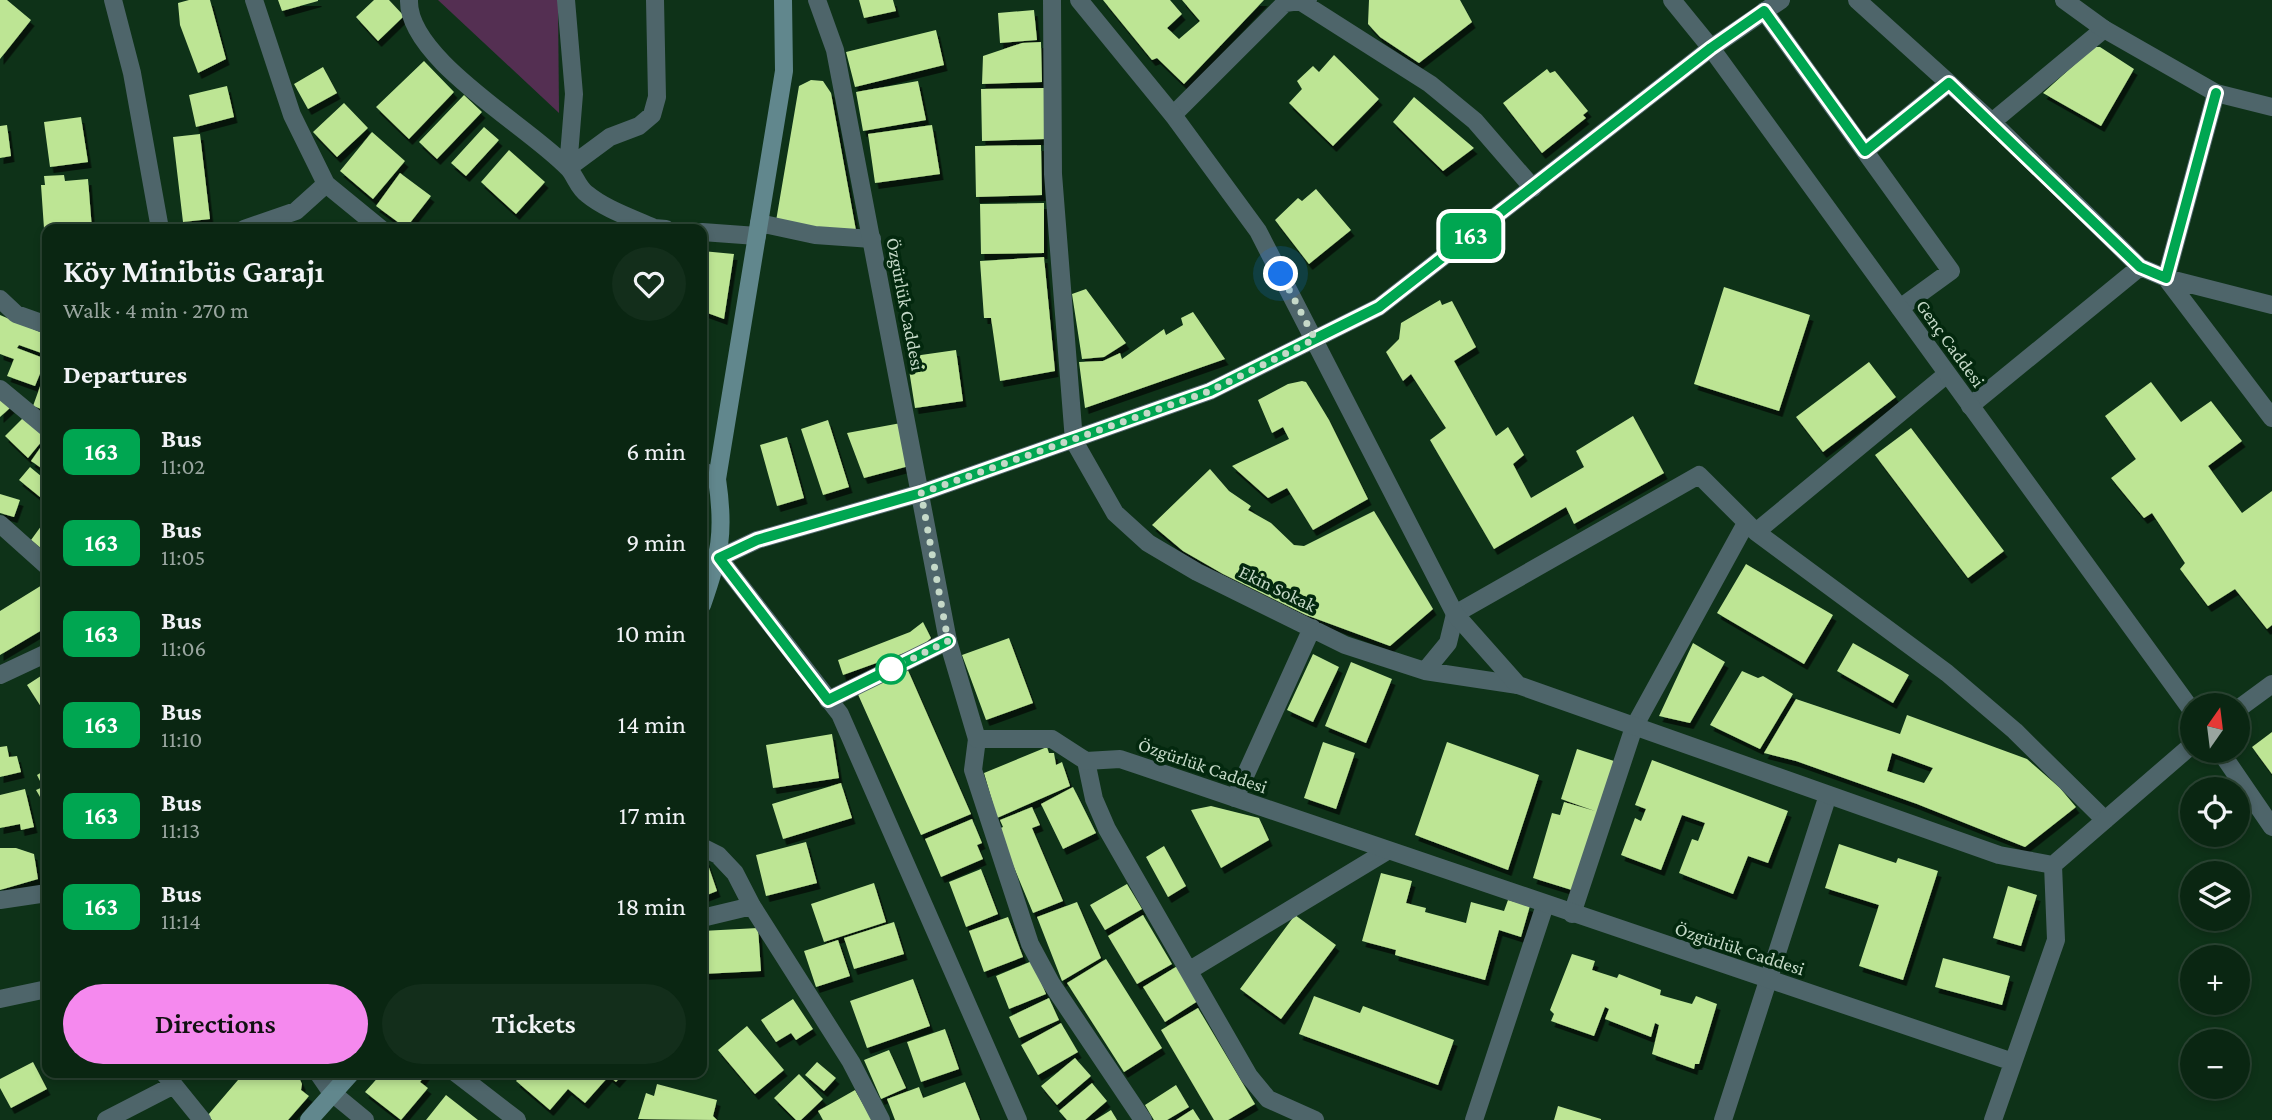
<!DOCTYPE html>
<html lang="en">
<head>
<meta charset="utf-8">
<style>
  body { margin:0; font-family:"Crimson Pro",serif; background:#132e1b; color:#f1f3f6; height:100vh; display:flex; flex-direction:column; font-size:26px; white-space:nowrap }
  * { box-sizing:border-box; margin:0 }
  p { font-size:23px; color:#99a59f }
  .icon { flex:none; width:38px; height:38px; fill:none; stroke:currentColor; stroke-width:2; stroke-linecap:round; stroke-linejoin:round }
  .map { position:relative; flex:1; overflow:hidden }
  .details { position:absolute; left:42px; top:224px; width:665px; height:854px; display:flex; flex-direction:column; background:#0a2612; border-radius:14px; box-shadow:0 4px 10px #0003,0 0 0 2px #2a4332 }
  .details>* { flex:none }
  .badge { padding:0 14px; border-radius:10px; font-size:24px; line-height:46px }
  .needle { width:46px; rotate:14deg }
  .buttons { position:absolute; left:2180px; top:693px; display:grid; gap:14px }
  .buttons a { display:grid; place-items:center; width:70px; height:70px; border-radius:50%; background:#0a2612; box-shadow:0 4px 10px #0003,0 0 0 2px #2a4332; font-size:35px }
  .you { position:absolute; width:35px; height:35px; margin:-18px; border:5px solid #fff; border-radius:50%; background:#1a73e8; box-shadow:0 0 0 10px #1a73e833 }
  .map>.badge { position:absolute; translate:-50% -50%; box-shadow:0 0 0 4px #fff }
  h2 { padding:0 21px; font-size:26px; line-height:63px }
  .round { display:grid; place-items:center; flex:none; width:74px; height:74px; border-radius:37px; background:#132e1b }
  .headline { display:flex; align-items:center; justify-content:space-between; height:119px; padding:0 21px }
  h1 { font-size:33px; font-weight:600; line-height:52px }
  .action { display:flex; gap:14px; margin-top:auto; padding:14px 21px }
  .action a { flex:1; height:80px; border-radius:42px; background:#f589ee; color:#111; font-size:28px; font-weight:600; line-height:80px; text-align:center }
  .action a+a { background:#132e1b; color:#f1f3f6 }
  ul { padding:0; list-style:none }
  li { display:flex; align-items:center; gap:21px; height:91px; padding:0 21px }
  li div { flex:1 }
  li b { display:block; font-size:26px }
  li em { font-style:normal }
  li .badge { min-width:77px; font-weight:700; text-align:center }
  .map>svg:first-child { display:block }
</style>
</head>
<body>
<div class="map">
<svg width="2272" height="1120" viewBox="0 0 2272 1120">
  <defs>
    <filter id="shadow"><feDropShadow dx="3.5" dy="6" stdDeviation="0" flood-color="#0009"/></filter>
  </defs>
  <rect width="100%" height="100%" fill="#0e3218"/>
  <!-- green -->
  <path fill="#542f52" d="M438,0H558L559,113Z"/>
  <!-- building -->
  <path fill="#bde594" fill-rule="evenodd" filter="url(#shadow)" d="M0,0H7L31,20L0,59Z
    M189,0H210L226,59L198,73L180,25L178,3Z
    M278,0H318V1L282,11Z
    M374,0H389L404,16L378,41L356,17Z
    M859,0H893L896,11L864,18Z
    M1103,0H1170L1182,14L1167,28L1179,39L1200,21L1182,0H1264L1184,84L1157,58L1152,60Z
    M1369,0H1460L1472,22L1419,63L1380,37L1368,24Z
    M1034,10L1037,40L1000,43L998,13Z
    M936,30L944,65L855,87L846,52Z
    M1041,42L1042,82L982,84L983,56L1022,43Z
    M2094,47H2100L2134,69L2101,126L2043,93Z
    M1334,55L1379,99L1333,146L1289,103L1302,89L1297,81L1313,66L1319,72Z
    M424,61L454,92L409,139L376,107Z
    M323,67L337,93L308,109L294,84Z
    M1547,69L1550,73L1555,71L1588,111L1583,115L1586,118L1542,153L1503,103Z
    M811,80L823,81L831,93L857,236L776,221L799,86Z
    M918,81L926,120L863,131L856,92Z
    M227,86L234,117L196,127L189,95Z
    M1044,88L1045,139L982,141L981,89Z
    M464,95L482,112L437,159L419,142Z
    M1414,97L1474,148L1443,171L1393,122Z
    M344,103L368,128L337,157L313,132Z
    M81,117L88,162L50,167L44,122Z
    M7,125L11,156L0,158V126Z
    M932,125L940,174L875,183L868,134Z
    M484,127L499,140L466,176L451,163Z
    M372,132L405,161L373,199L340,171Z
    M200,134L210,219L183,222L173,137Z
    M1041,145L1042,195L976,197L975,146Z
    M509,150L545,182L516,214L481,182Z
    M400,173L431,196L406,228L376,206Z
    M64,175L65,181L88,179L92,229H47L45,243L41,185H45L44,176Z
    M1316,189L1351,230L1309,264L1275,220L1298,198L1302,201Z
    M1044,203V253L981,254L980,204Z
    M702,251L734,254L724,319L702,311Z
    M1044,257L1055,371L1000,381L991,318H984L980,261Z
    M1724,287L1810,315L1779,411L1694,384Z
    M1086,289L1126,343L1104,357L1082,359L1072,294Z
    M1440,300L1442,305L1452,301L1476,347L1454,361L1496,436L1508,427L1524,455L1513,464L1531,498L1584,467L1576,451L1633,416L1664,473L1574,524L1566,507L1494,549L1430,440L1446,428L1411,374L1403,381L1386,352L1399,339L1401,323Z
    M1193,312L1225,359L1085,408L1079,362L1103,361L1120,353L1122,359L1164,329L1166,335L1183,325L1181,318Z
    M0,315L47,335V355L19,345L17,348L46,359L35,386L7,376L14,359L0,354Z
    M956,350L963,401L915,408L907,357Z
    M1869,362L1896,397L1823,452L1796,417Z
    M42,381L47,382V411L33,406Z
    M1302,381L1306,382L1329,420L1368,499L1313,530L1287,488L1268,498L1232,466L1289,439L1283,427L1272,433L1258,400L1288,384Z
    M2151,382L2181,422L2211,401L2242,441L2208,466L2242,513L2272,491V625L2267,629L2235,589L2208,606L2180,569L2185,563L2152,513L2144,518L2111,478L2136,459L2105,416Z
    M0,396L11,407L0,417Z
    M26,415L47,435L28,458L5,436Z
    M828,420L849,487L823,495L801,429Z
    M901,423L909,466L864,478L847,433Z
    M1911,428L2004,551L1968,578L1875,455Z
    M787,437L804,498L777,506L760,445Z
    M45,441L47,443V472L31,461Z
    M30,467L47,481V487L40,497L19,480Z
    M1210,469L1229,491L1251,506L1248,510L1271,523L1294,545L1304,546L1374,511L1433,609L1390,646L1306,615L1223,574L1183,551L1152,525Z
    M0,494L20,500L14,517L0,513Z
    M47,518V553L31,540Z
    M1746,564L1833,615L1804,664L1717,613Z
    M47,582V627L0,655V611Z
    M923,622L931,638L921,647L843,675L838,660L910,632Z
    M1009,638L1033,703L986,720L962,655Z
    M1693,643L1725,662L1690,723L1659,716Z
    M1853,643L1909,675L1893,703L1837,671Z
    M1313,654L1339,667L1313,722L1287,710Z
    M1351,662L1392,679L1366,743L1325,726Z
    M907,668L971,814L921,835L856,690Z
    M1742,671L1758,678L1763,676L1793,694L1760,749L1710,725Z
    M47,672V716L27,685Z
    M1796,699L1900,734L1907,715L2027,759L2060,788L2076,807L2025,847L1917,804L1796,761L1764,753ZM1892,753L1933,768L1924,783L1887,771Z
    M2272,732V774L2252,747Z
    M832,734L839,778L773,788L766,745Z
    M1323,742L1355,753L1336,809L1304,798Z
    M1447,742L1539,775L1508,870L1415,835Z
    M7,746L9,757L17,756L21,772L0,777V747Z
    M1047,747L1049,753H1054L1056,765L1062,762L1070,786L997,818L984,773Z
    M1577,749L1614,761L1575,891L1533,878L1552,813L1560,815L1564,802L1595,811L1561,799Z
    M1652,760L1788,811L1768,863L1748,856L1733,894L1679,873L1692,839L1698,841L1705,823L1682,815L1661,870L1621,855L1635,818L1641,821L1646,809L1635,805Z
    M47,769V826L40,810L46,807L36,790L43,787L37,775Z
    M841,783L852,818L783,839L772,804Z
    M1073,787L1096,833L1063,849L1041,804Z
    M25,789L34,827L21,830L20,824L0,828V795Z
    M1211,806L1259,818L1269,840L1221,868L1191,810Z
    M1032,807L1040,825L1032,828L1063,901L1033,913L998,829L1003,827L1000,820Z
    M972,819L982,843L977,845L983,859L941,877L925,839Z
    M806,842L817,883L766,896L756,855Z
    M1839,844L1896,863L1898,858L1938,871L1903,980L1859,966L1879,905L1825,888Z
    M1164,846L1186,886L1168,897L1146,857Z
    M0,848H16L34,854L38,879L0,890Z
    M706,859L717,891L702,897V860Z
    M981,869L998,914L966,927L949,882Z
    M1381,873L1412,881L1406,903L1426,908L1425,912L1466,923L1471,902L1504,911L1508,900L1530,906L1521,937L1499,930L1485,980L1395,955L1396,950L1362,941Z
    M874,883L886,922L824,942L811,904Z
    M1127,884L1142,909L1105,930L1090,905Z
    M2008,886L2037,895L2021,946L1993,938Z
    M1077,902L1101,958L1062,981L1037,917Z
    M1143,915L1172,964L1137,984L1108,936Z
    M1295,915L1336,945L1281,1019L1240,989Z
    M1008,917L1023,957L984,972L969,931Z
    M894,922L904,954L854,969L844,938Z
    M758,928L761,971L702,974V931Z
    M838,940L850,976L816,987L804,951Z
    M1572,954L1595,961L1592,970L1617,978L1619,974L1661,990L1660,995L1692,1004L1696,996L1717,1004L1699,1064H1695L1694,1069L1652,1054L1659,1025L1655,1023L1651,1037L1605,1019L1609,1009L1605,1007L1594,1036L1551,1021L1554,1014L1550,1010Z
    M1943,958L2010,976L2002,1005L1935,987Z
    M1106,959L1162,1048L1124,1072L1067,983Z
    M1032,961L1046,994L1009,1009L996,976Z
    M1179,965L1201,999L1165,1022L1143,987Z
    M913,979L930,1026L867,1048L850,1001Z
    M1314,996L1360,1013L1363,1006L1454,1040L1438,1085L1299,1034Z
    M1049,998L1059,1020L1019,1038L1009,1017Z
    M793,999L813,1029L796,1040L791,1033L776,1042L761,1020Z
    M1198,1008L1255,1104L1228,1120H1214L1161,1030Z
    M1061,1023L1078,1052L1038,1075L1021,1045Z
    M747,1026L784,1070L755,1094L718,1050Z
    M945,1029L959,1069L921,1082L907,1042Z
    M889,1050L906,1088L881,1099L864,1060Z
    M1075,1058L1091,1076L1057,1105L1041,1086Z
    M33,1062L47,1089L11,1108L0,1088V1079Z
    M817,1062L836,1078L824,1091L805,1075Z
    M244,1073H297L302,1084L301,1090L309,1096L288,1120H212L208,1115Z
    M382,1073H427L420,1082L428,1088L401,1120L365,1092Z
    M523,1073H624L616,1082L609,1076L585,1103L568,1089L550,1110L516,1081Z
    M799,1074L823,1099L801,1120H796L774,1098Z
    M965,1082L980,1120H895L887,1099L919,1087L923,1098Z
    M1092,1083L1107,1101L1085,1120H1067L1059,1111Z
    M657,1084L717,1100L713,1116L717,1120L638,1119L646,1093L654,1096Z
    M1176,1085L1189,1107L1167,1120H1154L1145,1105Z
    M855,1090L872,1120H823L818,1111Z
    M446,1095L478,1120H426Z
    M1558,1106L1601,1119V1120H1554Z
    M1193,1109L1200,1120H1176Z
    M1111,1110L1117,1120H1095Z"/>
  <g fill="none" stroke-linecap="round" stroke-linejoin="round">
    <!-- minor -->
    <path stroke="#4e656a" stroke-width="18" d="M409,0C407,59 530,127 568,168C575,175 578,188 587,194C605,209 632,218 654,228L666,229
      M566,0L574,94L568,168
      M1052,0L1053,174L1074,441L1115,513L1148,543L1197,572L1345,645L1425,671L1518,685
      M1298,0L1430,84L1475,121L1533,188
      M1857,0L1992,122L2140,267L2166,278L2272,418
      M1764,11L1951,271L1900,308
      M2216,93L2166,278L2272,305
      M1173,115L1285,3L1308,0
      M1992,122L2104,29
      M1865,151L1949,83
      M568,168L610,137L639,126L652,115L657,97L655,0
      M759,223L815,235L872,239
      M244,229L296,211L326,184
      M702,232L757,236
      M0,299L16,314L47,325
      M0,389L47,428
      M1970,406L2140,267
      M0,524L47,566
      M1756,532L1947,374
      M1425,671L1448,643L1455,614L1699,475L1756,532L1947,673L2015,731L2105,820
      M828,700L948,641
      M977,739L973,770L1030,944L1051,983L1143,1120
      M1086,761L1094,799L1107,829L1249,1076L1268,1099L1315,1120
      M1235,798L1312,628
      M702,847L718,855L735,873L752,906L851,1062L881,1120
      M0,900L47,893
      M1572,914L1634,727L1746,523
      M702,918L752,906
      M1190,970L1387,851
      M0,999L47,989
      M164,1073L202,1120
      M456,1073L517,1120
      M106,1120L172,1086
      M1474,1120L1545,905
      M1723,1120L1828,795"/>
    <!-- tertiary -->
    <path stroke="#4e656a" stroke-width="18" d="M113,0L132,73L160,229
      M254,0L292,115L326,184L381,229
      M817,0L835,50L948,641L977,739H1052L1086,761L1120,759L1138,765L2013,1062
      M1079,0L1173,115L1258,231L1455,614L1518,685L1999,855L2053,865
      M1672,0L1711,48L2193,712
      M2064,0L2104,29L2216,93L2272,107
      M702,470L717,479
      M0,675L47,653
      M2238,709L2272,684
      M2220,751L2272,827
      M2053,865L2193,744
      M318,1073L331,1092L365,1120
      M1018,1120L840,714L719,558L757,540L921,493L1210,391L1379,307L1711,48L1781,0
      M1993,1120L2056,940L2053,865"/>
    <!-- secondary -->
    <path stroke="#61878d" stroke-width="18" d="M702,605C720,554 725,533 717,479L784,71L783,0
      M309,1120L351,1073"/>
  </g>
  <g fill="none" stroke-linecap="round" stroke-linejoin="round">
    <defs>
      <path id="line" d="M948,641L828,700L719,558L757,540L921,493L1210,391L1379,307L1711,48L1764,11L1865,151L1949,83L2140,267L2166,278L2216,93"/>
    </defs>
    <!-- line casing -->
    <use href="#line" stroke="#fff" stroke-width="16"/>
    <!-- line -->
    <use href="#line" stroke="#00a651" stroke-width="10"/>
    <!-- walk -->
    <path stroke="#c5d9c8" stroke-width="7" stroke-dasharray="0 12.6" d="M891,669L948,641L921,493L1210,391L1315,339L1281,274"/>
  </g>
  <!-- markers -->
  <circle fill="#fff" stroke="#00a651" stroke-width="3.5" cx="891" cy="669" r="14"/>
  <g text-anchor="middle" stroke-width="7" stroke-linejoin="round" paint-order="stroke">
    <!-- street labels -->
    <g font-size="19" fill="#c5d9c8" stroke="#03280e">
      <text transform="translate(906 304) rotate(79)" y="7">Özgürlük Caddesi</text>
      <text transform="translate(1951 343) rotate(54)" y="7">Genç Caddesi</text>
      <text transform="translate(1278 588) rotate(26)" y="7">Ekin Sokak</text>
      <text transform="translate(1203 765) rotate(19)" y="7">Özgürlük Caddesi</text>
      <text transform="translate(1740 948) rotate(18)" y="7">Özgürlük Caddesi</text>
    </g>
  </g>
</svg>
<div class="buttons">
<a><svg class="needle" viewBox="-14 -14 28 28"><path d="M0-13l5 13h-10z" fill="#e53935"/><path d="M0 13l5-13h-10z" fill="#99a59f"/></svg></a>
<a><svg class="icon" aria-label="locate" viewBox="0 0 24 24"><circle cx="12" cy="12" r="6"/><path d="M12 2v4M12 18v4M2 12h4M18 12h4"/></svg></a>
<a><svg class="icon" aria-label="layers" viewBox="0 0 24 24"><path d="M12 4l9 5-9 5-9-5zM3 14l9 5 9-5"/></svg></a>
<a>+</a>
<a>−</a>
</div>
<div class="you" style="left:1281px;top:274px"></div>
<b class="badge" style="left:1471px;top:236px;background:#00a651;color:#fff">163</b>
<section class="details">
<div class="headline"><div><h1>Köy Minibüs Garajı</h1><p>Walk · 4 min · 270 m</p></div><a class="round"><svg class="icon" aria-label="heart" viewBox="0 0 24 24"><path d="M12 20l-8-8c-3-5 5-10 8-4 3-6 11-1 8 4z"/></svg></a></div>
<h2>Departures</h2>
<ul>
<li><span class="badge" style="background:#00a651;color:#fff">163</span><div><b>Bus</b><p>11:02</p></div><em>6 min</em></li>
<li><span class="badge" style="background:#00a651;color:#fff">163</span><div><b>Bus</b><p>11:05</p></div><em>9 min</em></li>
<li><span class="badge" style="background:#00a651;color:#fff">163</span><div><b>Bus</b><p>11:06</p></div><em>10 min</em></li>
<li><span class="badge" style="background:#00a651;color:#fff">163</span><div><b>Bus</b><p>11:10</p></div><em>14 min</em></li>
<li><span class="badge" style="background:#00a651;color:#fff">163</span><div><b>Bus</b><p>11:13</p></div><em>17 min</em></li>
<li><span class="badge" style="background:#00a651;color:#fff">163</span><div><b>Bus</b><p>11:14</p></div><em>18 min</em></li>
</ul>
<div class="action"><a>Directions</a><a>Tickets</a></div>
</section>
</div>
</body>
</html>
